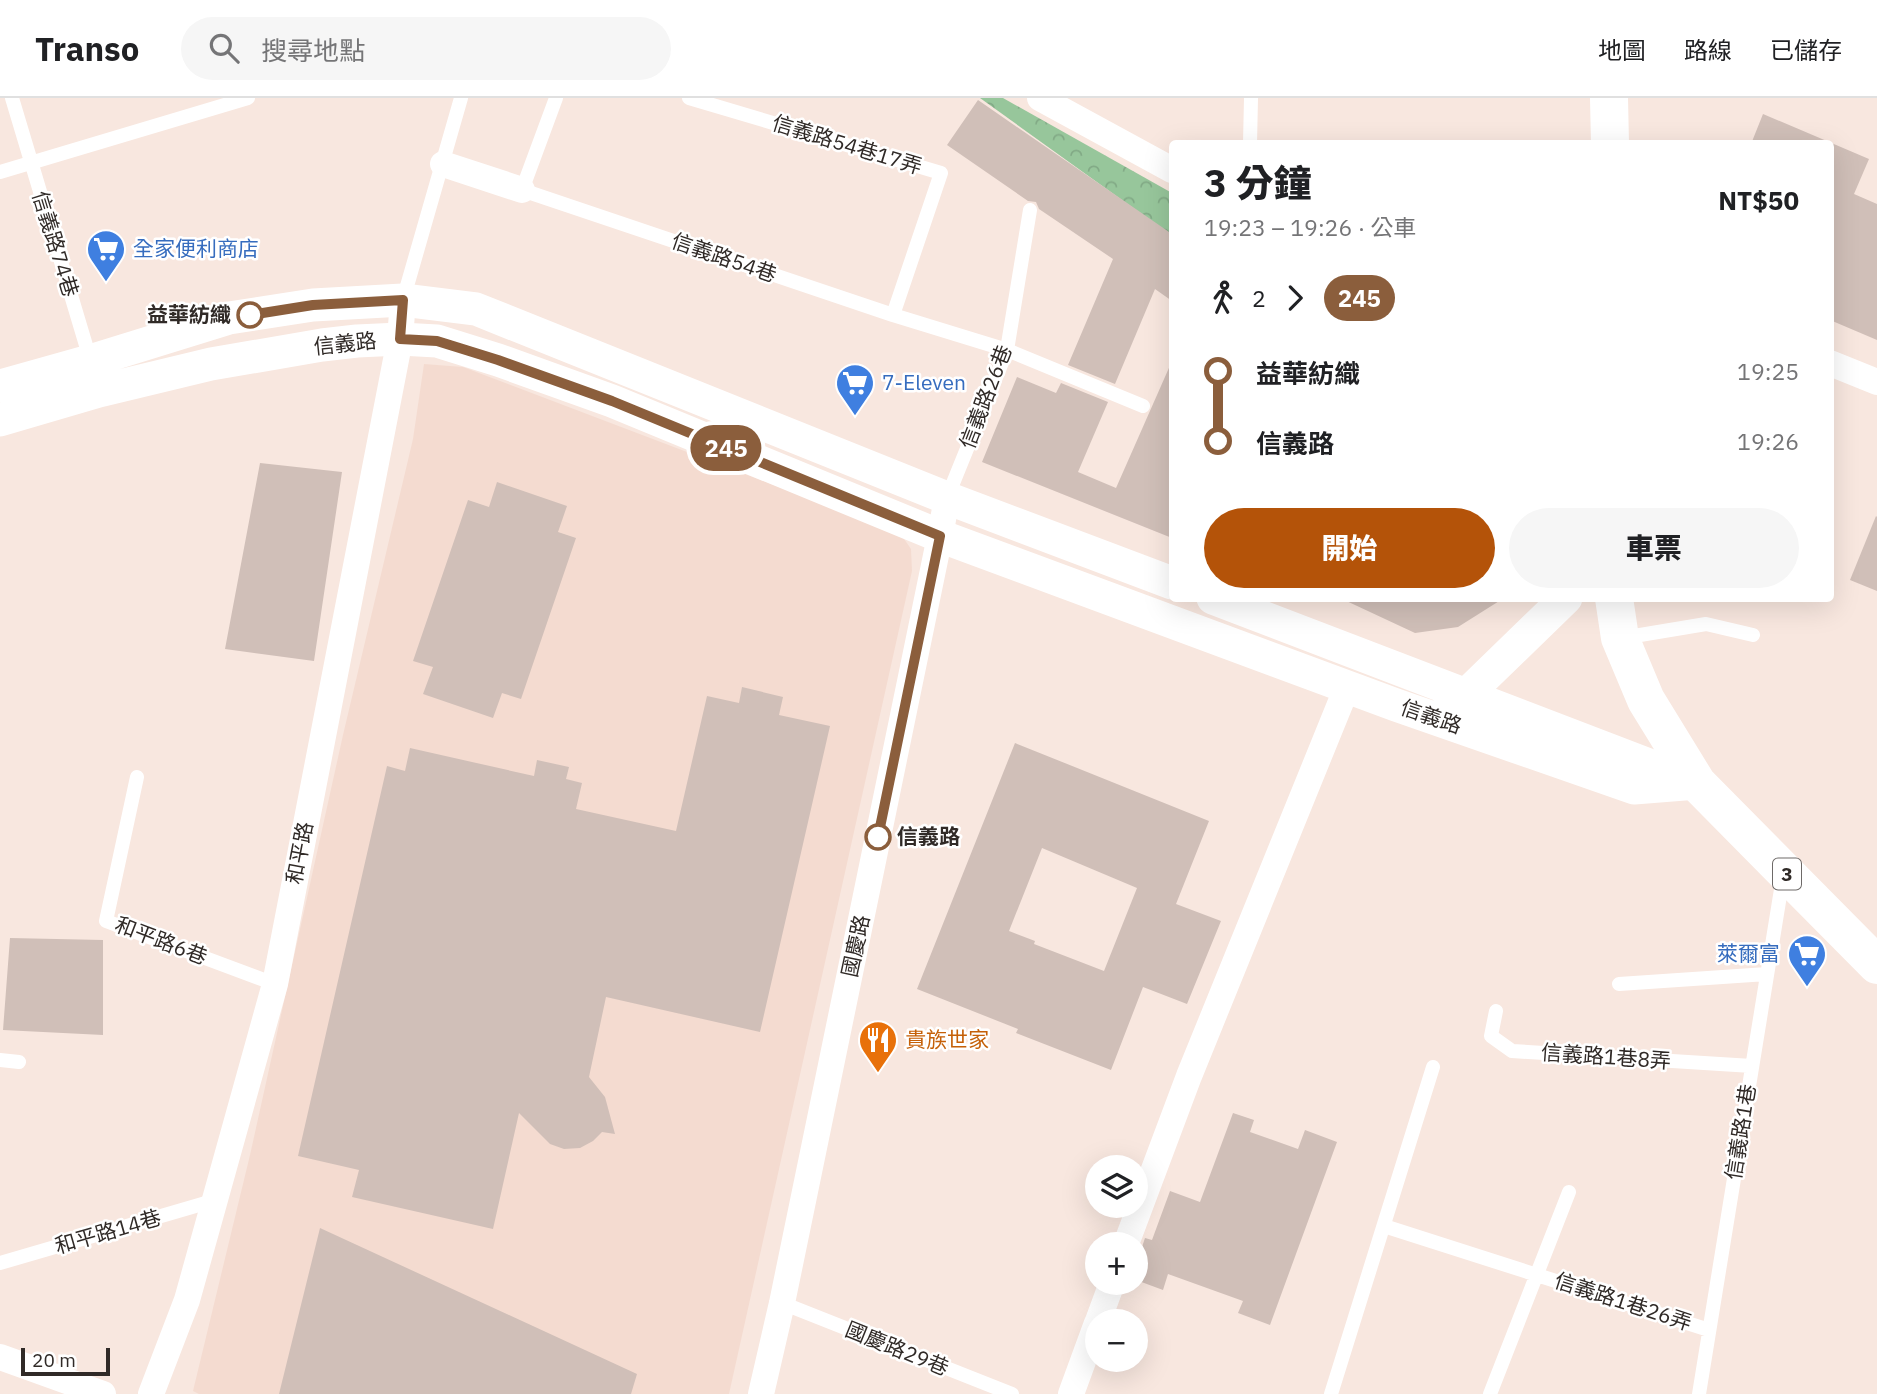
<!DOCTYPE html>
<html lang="zh-TW">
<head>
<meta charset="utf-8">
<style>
  body { margin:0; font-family:"IBM Plex Sans","Noto Sans TC",sans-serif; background:#f6f6f6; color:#202124; height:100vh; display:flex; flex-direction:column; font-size:26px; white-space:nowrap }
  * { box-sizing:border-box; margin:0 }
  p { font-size:23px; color:#757577 }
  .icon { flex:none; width:38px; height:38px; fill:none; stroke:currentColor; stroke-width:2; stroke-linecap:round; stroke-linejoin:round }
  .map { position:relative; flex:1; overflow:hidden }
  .details { position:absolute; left:1169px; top:42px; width:665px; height:462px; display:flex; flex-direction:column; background:#fff; border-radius:7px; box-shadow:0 7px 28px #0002 }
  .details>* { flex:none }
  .badge { padding:0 14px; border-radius:23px; font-size:24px; line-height:46px }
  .controls { position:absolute; left:1085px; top:1057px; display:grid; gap:14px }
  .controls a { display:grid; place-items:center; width:63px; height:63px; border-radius:50%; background:#fff; box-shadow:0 7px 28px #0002; font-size:35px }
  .scale { position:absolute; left:21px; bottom:18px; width:89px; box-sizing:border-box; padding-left:7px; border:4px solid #302a27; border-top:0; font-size:19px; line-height:24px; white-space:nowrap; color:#302a27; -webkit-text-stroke:5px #fff; paint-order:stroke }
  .map>.badge { position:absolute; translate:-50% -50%; box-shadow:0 0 0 4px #fff }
  .legs { display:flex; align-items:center; gap:10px; height:77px; padding:0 35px; font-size:23px }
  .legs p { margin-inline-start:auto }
  .summary { display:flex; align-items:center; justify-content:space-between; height:119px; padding:0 35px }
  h1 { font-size:38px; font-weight:800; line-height:52px }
  .action { display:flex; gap:14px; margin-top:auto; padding:14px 35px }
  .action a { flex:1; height:80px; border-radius:42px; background:#b45309; color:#fff; font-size:28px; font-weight:800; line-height:80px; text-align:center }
  .action a+a { background:#f6f6f6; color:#202124 }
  ul { padding:0 35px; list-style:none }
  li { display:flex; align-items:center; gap:24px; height:70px; font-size:26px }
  li i { display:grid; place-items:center; width:10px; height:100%; margin:0 9px; background:currentColor }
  li i::after { content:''; width:18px; height:18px; margin:-9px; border:5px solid; border-radius:50%; background:#fff }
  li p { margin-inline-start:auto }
  li:first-child i { background:linear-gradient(#0000 50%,currentColor 0) }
  li:last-child i { background:linear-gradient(currentColor 50%,#0000 0) }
  header { display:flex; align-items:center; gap:42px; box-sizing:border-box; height:98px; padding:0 35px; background:#fff; border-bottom:2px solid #e0e0e0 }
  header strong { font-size:33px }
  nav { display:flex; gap:38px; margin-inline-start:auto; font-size:24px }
  .search { width:490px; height:63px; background:#f6f6f6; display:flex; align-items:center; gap:18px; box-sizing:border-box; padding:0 24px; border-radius:38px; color:#757577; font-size:26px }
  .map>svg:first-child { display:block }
</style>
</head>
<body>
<header>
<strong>Transo</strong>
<div class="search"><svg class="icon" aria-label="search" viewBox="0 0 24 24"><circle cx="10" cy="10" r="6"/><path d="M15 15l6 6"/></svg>搜尋地點</div>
<nav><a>地圖</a><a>路線</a><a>已儲存</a></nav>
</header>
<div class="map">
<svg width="1877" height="1296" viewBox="0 0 1877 1296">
  <defs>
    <pattern id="park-crowns" width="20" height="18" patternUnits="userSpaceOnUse" patternTransform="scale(1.75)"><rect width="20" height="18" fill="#97c69b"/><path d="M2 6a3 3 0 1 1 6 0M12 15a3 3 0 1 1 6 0" fill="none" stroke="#82aa86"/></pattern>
  </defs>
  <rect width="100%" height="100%" fill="#f8e7df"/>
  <!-- built -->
  <path fill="#f4dbd0" d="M424,266L463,269L900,435L911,451L912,473L729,1296H199L193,1293L250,1057L343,637L413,341Z"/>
  <!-- park -->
  <path fill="url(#park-crowns)" d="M980,0H1003L1172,95V138Z"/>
  <!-- building -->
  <path fill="#d0bfb8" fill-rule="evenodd" d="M978,2L1172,136V203L1155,191L1115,286L1068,267L1113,161L1039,111L1036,104L1028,103L947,47Z
    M1763,16L1869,61L1854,96L1877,106V242L1830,222V46H1751Z
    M1172,263V440L982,364L1017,279L1056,295L1061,285L1108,304L1078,374L1116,390Z
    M260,365L342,374L314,563L225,551Z
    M497,384L567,408L558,434L576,440L521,601L502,595L493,620L423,596L433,569L413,563L468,402L489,409Z
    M1876,418L1877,419V493L1850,482Z
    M1340,500H1504L1458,529L1415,535Z
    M742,589L783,599L779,617L830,628L760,934L606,899L589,979L605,999L615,1036L602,1034L593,1043L580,1050L564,1051L550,1046L519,1015L493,1131L352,1099L359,1072L298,1058L387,668L405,673L410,650L534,678L537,662L569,669L566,681L582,685L576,711L676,733L707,598L739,605Z
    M1015,645L1209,723L1176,806L1221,823L1187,906L1143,889L1111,972L1016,935L1018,931L917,891ZM1042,750L1137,790L1104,873L1034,846L1035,843L1009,833Z
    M10,840L103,842V937L3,932Z
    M1233,1015L1254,1022L1250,1034L1298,1051L1305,1032L1337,1044L1270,1227L1238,1215L1243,1203L1168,1176L1163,1192L1136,1182V1158L1141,1152L1145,1140L1152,1142L1170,1093L1200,1104Z
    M320,1130L637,1276L631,1296H279Z"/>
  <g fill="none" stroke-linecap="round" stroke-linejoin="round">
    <!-- service -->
    <path stroke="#fff" stroke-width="14" d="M12,0L91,264
      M556,0L522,92L893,217L1007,252L1143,308
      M689,0L941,75L893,217
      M1250,46L1251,0
      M0,74L248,0
      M403,202L461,0
      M947,400L1007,252L1030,112
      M1622,540L1706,526L1753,537
      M137,679L106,823L275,886
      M1619,886L1767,876
      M1496,913L1491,938L1512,953L1752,968
      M0,962L19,964
      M1384,1128L1709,1232
      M0,1165L216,1102
      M782,1205L1012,1296
      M1331,1296L1433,969
      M1490,1296L1569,1094
      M1699,1296L1783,779"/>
    <!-- minor -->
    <path stroke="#fff" stroke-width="26" d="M1040,0L1172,72
      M443,66L522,92
      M1830,265L1877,284
      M1126,1146L1189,978L1347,589
      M1098,1223L1112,1185
      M0,1259L103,1296
      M151,1296L187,1202L275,886L400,241L403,202
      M761,1296L782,1205L940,438L947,400
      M1071,1296L1097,1225"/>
    <!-- tertiary -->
    <path stroke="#fff" stroke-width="33" d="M0,288L90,263L229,220L313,207L403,202L476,211L947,400L1172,485
      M0,322L99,293L211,266L322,247L357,243L400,241L437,243L498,262L612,303L940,438L1396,607L1634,690L1697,685
      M1213,500L1688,682
      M1450,602L1467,596L1566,500"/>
    <!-- primary -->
    <path stroke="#fff" stroke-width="38" d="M1609,0L1610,46
      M1614,500L1620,540L1646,602L1697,685L1877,867"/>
  </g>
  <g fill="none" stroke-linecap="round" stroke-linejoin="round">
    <defs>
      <path id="line-1" d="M250,217L313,207L403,202L400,241L437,243L498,262L612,303L940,438L878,739"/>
    </defs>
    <!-- line-1 casing -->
    <use href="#line-1" stroke="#fff" stroke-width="16"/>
    <!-- line-1 -->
    <use href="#line-1" stroke="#8b5e3c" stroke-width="10"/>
  </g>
  <!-- icons -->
  <defs>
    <symbol id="supermarket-pin" viewBox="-11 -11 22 30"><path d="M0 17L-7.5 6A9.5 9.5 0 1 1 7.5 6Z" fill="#3f7fe0" stroke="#fff"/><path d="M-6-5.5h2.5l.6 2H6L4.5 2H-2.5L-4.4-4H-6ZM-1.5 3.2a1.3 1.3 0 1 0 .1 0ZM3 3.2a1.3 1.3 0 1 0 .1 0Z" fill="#fff"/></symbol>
    <symbol id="restaurant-pin" viewBox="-11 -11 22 30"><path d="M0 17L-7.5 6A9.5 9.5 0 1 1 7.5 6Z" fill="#e8710a" stroke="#fff"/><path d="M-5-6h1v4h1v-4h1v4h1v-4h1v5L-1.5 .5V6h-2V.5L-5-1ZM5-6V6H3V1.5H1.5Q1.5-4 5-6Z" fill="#fff"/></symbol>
  </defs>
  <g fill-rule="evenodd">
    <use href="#supermarket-pin" x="84" y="129" width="44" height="60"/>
    <use href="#supermarket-pin" x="833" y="263" width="44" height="60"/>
    <use href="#supermarket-pin" x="1785" y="834" width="44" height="60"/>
    <use href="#restaurant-pin" x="856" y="920" width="44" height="60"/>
  </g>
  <!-- markers -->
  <g fill="#fff" stroke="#8b5e3c" stroke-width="3.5">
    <circle cx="250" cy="217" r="12"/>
    <circle cx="878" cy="739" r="12"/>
  </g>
  <g text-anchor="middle" stroke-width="5" stroke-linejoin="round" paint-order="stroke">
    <!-- shield labels -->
    <rect fill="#fff" stroke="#6e6a68" stroke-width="2" x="1773" y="760.5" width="28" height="31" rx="5"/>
    <g font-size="19" font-weight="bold" fill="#302a27">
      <text x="1787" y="783">3</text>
    </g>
    <!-- street labels -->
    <g font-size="21" fill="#302a27" stroke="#fff">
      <text transform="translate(847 47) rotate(17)" y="7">信義路54巷17弄</text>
      <text transform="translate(55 146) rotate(73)" y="7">信義路74巷</text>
      <text transform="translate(724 160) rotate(19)" y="7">信義路54巷</text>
      <text transform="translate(345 246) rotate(-6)" y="7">信義路</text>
      <text transform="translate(986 299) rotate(-69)" y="7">信義路26巷</text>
      <text transform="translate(1431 619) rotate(19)" y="7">信義路</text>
      <text transform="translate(300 755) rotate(-79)" y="7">和平路</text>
      <text transform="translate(161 843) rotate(21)" y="7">和平路6巷</text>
      <text transform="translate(856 848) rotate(-78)" y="7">國慶路</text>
      <text transform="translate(1606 959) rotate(4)" y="7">信義路1巷8弄</text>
      <text transform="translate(1741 1034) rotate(-81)" y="7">信義路1巷</text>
      <text transform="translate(108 1134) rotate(-16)" y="7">和平路14巷</text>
      <text transform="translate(1623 1204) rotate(18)" y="7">信義路1巷26弄</text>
      <text transform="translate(897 1251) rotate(22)" y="7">國慶路29巷</text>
    </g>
    <!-- shop labels -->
    <g font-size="21" fill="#366cbe" stroke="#fff" text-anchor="start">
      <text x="133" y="158">全家便利商店</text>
      <text x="882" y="292">7-Eleven</text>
      <text x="1780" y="863" text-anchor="end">萊爾富</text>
    </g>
    <!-- stop labels -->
    <g font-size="21" font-weight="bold" fill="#302a27" stroke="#fff" text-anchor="end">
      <text x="231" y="224">益華紡織</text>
      <text x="897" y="746" text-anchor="start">信義路</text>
    </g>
    <!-- food labels -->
    <g font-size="21" fill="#c56008" stroke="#fff" text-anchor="start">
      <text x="905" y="949">貴族世家</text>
    </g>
  </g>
</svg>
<div class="controls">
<a><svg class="icon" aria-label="layers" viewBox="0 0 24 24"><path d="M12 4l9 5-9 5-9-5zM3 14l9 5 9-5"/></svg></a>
<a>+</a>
<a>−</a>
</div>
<div class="scale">20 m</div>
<b class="badge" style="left:726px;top:350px;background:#8b5e3c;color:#fff">245</b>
<section class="details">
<div class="summary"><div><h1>3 分鐘</h1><p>19:23 – 19:26 · 公車</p></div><b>NT$50</b></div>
<div class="legs"><svg class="icon" aria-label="walk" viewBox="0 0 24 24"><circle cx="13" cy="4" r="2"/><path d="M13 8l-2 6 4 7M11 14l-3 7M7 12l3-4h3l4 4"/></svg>2<svg class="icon" aria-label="forward" viewBox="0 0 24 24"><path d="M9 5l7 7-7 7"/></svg><b class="badge" style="background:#8b5e3c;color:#fff">245</b></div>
<ul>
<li><i style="color:#8b5e3c"></i><b>益華紡織</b><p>19:25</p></li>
<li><i style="color:#8b5e3c"></i><b>信義路</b><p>19:26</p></li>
</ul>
<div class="action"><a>開始</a><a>車票</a></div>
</section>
</div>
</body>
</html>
